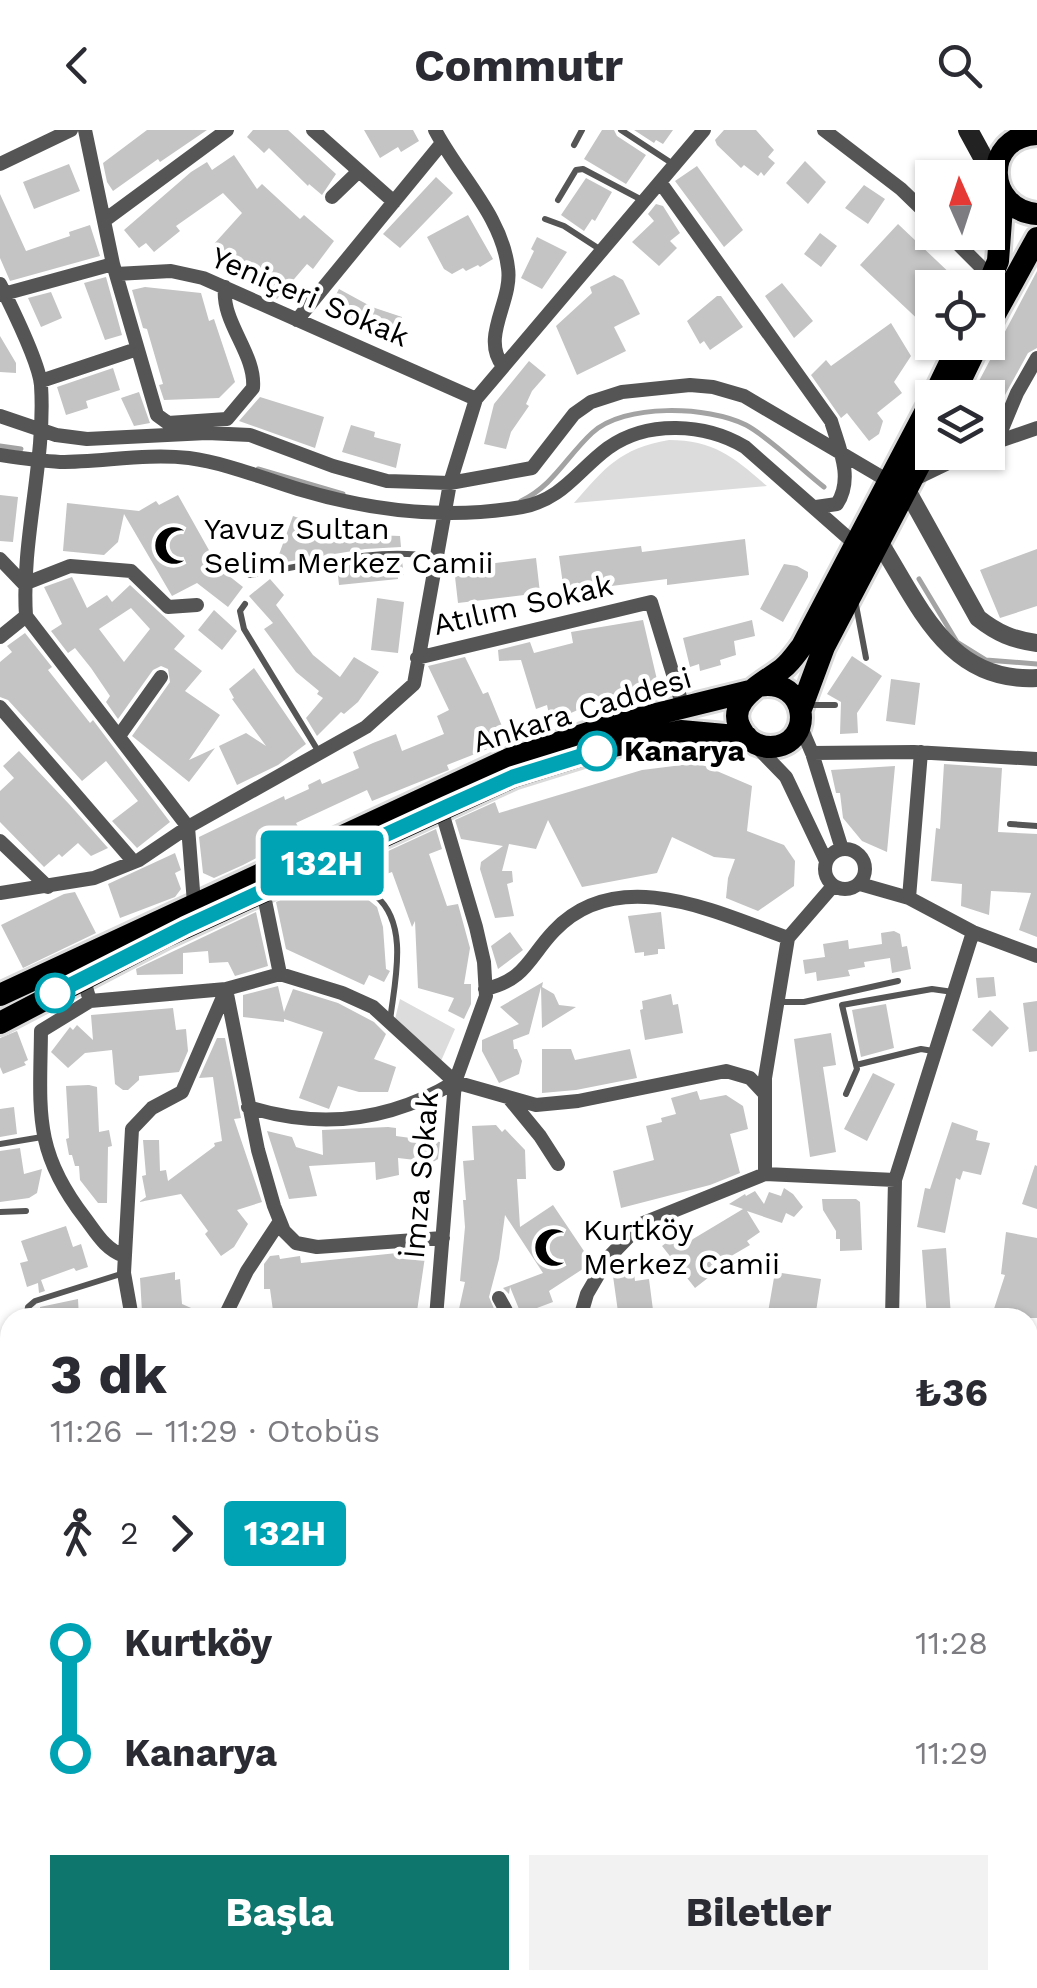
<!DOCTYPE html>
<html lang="tr">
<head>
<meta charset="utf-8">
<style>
  body { margin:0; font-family:"Work Sans",sans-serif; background:#f2f2f3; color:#2b2b33; height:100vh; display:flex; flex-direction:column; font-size:38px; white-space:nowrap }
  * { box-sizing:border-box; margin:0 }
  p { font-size:32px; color:#7c7c81 }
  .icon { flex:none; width:55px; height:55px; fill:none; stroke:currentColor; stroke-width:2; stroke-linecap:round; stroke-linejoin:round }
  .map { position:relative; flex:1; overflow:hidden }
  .panel { position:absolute; left:0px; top:1178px; width:1038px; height:682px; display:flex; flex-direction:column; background:#fff; border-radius:30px 30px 0 0; box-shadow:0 2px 8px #0004 }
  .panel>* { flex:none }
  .badge { padding:0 20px; border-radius:8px; font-size:35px; line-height:65px }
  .needle { width:65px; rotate:357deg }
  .controls { position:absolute; left:915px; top:30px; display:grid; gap:20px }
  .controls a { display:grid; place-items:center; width:90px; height:90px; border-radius:0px; background:#fff; box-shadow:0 2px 8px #0004; font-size:50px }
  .map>.badge { position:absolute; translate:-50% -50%; box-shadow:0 0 0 5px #fff }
  .legs { display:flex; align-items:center; gap:15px; height:110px; padding:0 50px; font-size:32px }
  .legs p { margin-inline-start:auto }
  .headline { display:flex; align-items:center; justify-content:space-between; height:170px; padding:0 50px }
  h1 { font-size:55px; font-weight:700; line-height:75px }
  .primary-button { display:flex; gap:20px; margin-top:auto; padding:20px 50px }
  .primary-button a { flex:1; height:115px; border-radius:0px; background:#0f766e; color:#fff; font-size:40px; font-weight:700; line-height:115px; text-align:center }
  .primary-button a+a { background:#f2f2f3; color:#2b2b33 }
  ul { padding:0 50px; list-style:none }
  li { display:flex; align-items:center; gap:35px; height:110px; font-size:38px }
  li i { display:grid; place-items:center; width:15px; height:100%; margin:0 12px; background:currentColor }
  li i::after { content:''; width:25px; height:25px; margin:-12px; border:8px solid; border-radius:50%; background:#fff }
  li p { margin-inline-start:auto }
  li:first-child i { background:linear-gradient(#0000 50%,currentColor 0) }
  li:last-child i { background:linear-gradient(currentColor 50%,#0000 0) }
  header { display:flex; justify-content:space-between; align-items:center; height:130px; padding:0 50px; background:#fff; font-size:45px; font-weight:700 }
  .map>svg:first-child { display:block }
</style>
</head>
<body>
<header><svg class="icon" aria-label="back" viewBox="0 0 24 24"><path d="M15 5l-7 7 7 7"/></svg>Commutr<svg class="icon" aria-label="search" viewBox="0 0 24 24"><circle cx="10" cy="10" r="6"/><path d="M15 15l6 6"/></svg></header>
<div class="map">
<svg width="1037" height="1858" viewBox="0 0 1037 1858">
  <rect width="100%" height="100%" fill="#fff"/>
  <!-- green -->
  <path fill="#dcdcdc" d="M669,310C714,310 735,328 767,356L574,373C606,337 619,319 669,310Z
    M400,869L455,899L441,931L394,893Z
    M1028,1268L1037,1271V1433L1028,1442Z"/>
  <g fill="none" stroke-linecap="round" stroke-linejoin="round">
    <!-- stream -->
    <path stroke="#a3a3a3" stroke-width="5" d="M0,316L21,319
      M258,339L343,364
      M521,371C553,356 567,326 592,303C624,273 708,276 746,295C769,307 802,340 824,357
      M919,449L957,512L986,530L1037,534"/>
  </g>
  <!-- building -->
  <path fill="#c4c4c4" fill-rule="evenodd" d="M147,0H207L160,32L158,29L113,61L107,52L103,33Z
    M253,0H288L336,44L322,65L309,54L308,56L269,18L264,23L247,7Z
    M364,0H413L419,11L401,22L398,17L380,28Z
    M602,0H614L617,6L646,25L626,54L584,29Z
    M634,0H673L663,14L656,10L654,13Z
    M724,0H756L774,20L768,27L775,33L764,46L761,42L758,46L744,35L741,38L717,15L715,10Z
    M234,25L257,59L262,54L300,89L304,85L334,111L313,139L307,134L277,169L214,114L242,83L223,63L176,96L180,101L154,122L146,113L139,118L124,100L191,42L207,32L212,40Z
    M805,31L826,52L808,74L786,53Z
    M69,34L80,61L34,79L23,52Z
    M697,36L743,100L724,117L675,51Z
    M436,47L453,63L400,118L383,104Z
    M586,48L612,62L595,91L592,89L584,101L561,85Z
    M864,55L885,69L868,94L845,78Z
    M0,64L26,121L70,106L69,102L90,95L100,126L10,151L0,128Z
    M656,74L663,76L680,103L670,111L677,118L659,136L632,112L654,91L648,84Z
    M468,85L493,129L480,137L478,135L466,141L463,138L452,144L444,139L427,107Z
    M898,94L956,149L950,158H932V185L925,196L860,135Z
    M820,103L837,116L821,137L804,124Z
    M537,107L567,122L542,159L521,148L534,121L531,119Z
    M1037,141V218L1028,223L988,296V268H970Z
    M614,145L623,150L640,184L614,197L626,221L577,245L556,196L592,163L590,157Z
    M106,147L122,205L105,210L84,153Z
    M782,153L813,191L794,208L765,166Z
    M145,157L201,163L209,191L214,189L235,252L219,268L164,270L159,255L163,254L147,199L143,198L132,160Z
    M339,159L372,177L402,187L392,210L325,185Z
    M51,162L62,188L41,197L28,168Z
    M717,166H721L743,197L710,220L704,211L700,214L687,191Z
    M891,193L911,226L894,252L902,263L877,283L883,291L879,304L869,311L847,283L841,288L811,245L826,230L831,236Z
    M0,206L16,233V243L0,242Z
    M529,231L546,245L532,261L526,274L529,276L511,302L506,319L484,314L494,274Z
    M113,238L120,260L86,271L88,278L66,285L57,257Z
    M139,262L150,293L134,296L121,268Z
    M260,267L324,287L315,318L239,291Z
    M351,295L375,302L374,307L401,314L396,338L342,322Z
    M0,365L18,367L13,412L0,411Z
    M178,365L219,438L243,457L228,477L197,453L172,466L124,384L118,412L104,425L63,421L67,373L139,381L156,371L159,375Z
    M293,386L346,404L400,406L401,417L365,419L285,432L277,430Z
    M745,409L749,445L667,455V449L564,462L559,426L641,416L642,422Z
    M1037,419V476L1000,488L980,440Z
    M536,428L540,463L458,473L454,438Z
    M402,431L404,445L398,446V449L339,455L337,436Z
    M784,434L797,436L808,442V447L783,492L760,479Z
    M72,447L87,478L107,465L112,472L130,455L185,506L174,519L202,541L185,561L220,585L189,630L215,618L189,652L132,606L170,552L168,539L161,536L153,540L118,589L106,572L110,566L91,538L75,518L68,523L51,501L62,494L44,457ZM131,478L150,499L124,532L99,499Z
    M270,449L284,465L276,475L313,525L340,547L354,527L379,542L358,572L344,584L341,582L317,606L306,588L323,568L317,564L319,561L296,542L264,499L273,493L249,466Z
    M377,468L404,472L398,523L371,520Z
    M214,480L237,501L222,520L198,500Z
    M643,490L658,554L578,573L580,579L564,586L550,589L547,575L536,579L521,530L499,531L498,520L530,512L534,523L573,513L571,502Z
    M752,490L755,506L734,511L736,525L720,530L721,535L700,541L699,534L690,537L683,508Z
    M25,503L52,537L48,540L90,593L93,590L170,692L137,718L112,691L138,671L106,631L82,651L8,570L0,567V532L12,522L7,516Z
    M852,526L882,546L857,583L858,603L840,604L841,572L827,564Z
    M465,527L483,564L488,562L508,611L447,635L449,640L372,671L367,660L296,693L302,704L243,735L214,748L203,743L199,707L284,666L285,670L309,659L308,655L320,649L322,654L359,638L353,622L373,613L396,604L402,621L444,604L437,586L449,580L428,536Z
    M254,538L306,614L278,635L237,655L219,616L246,603L266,616L232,569L234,568L229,559Z
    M891,549L920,553L915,595L886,591Z
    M19,621L69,674L108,718L91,726L78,713L62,727L59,724L44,737L0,692V661L14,648L3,636Z
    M698,633L752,656L747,701L784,715L795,731L794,756L758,781L726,768L728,748L735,729L714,727L672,707L657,743L582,757L548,690L536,719L509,714L502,741H512L513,752L507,754L514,786L495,788L480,739L481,732L503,716L461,709L455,690L495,672L499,683L642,640Z
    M944,634L1002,638L998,702L1037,704V807L1019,800L1031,763L991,761L989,785L961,776L962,754L931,751L936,698L940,699Z
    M895,636L887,722L862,711L843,688L840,663H836L831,640Z
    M436,699L442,719L429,724L447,776L458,774L470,818L464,854H471V874L464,889L448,881L454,868L418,858L415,791L412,797L392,742L367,751L347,740Z
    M175,723L181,740L175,743L181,759L175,767L120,788L108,754Z
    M330,748L361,764L377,777L383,797L386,839L390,841L384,852L369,845L364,855L286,819L276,772Z
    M75,762L96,803L23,838L1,795L64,764Z
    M256,782L268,836L235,846L228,832L209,833L208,821L183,823V844L137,845L136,839Z
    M661,782L665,819H658V824L644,826V822L635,823L628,786Z
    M894,801L900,804L902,817L907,816L911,839L892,843L890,828L864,832L865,837L848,840L850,846L817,851L816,842L805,844L803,830L825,827L823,814L848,810L849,819L882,814L881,803Z
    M510,802L523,820L498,839L491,816Z
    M994,847L996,866L978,868L976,848Z
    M543,852L542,857L554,864L559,875L576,877L542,898L541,857L529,904L513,910L514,919H517L522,931L519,944L499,953L482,921V910L519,894L500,877Z
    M278,856L284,882L293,859L338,873L374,892L386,904L374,929L396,937L388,962H359L338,956L329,979L299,968L323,902L284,889V892L243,887V865Z
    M671,864L673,875L678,874L683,903L645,910L640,880L643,879L642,871Z
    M1037,871V921L1029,922L1023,873Z
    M886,874L894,918L861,927L852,880Z
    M173,878L176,900L186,899L188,921L179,942L139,946V950L128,960H123L115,954L112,920L85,923L68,938L51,922L70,897L73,900L77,895L93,910L91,885Z
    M990,880L1009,898L992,917L972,900Z
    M17,901L28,930L24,932L26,935L3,944L0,937V908Z
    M831,903L836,935L823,937L836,1022L810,1027L794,909Z
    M217,908H225L241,988L234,989L262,1072L237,1080L248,1094L234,1117L221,1126L205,1104L208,1101L181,1064L139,1072L146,1067L142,1046L146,1045L143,1010H159L160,1041L166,1040L168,1051L215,1016L214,1013L222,1011L213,947L199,948Z
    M542,919H571L575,930L630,919L637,948L576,960L542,963Z
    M873,943L895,954L867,1011L844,999Z
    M89,955L97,957L99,1002L109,1000L112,1016L108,1017L107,1073H98L80,1050L79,1036H75L72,1025H69L66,1009L69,1008L66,956Z
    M697,961L700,970L726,965L743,976L748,999L730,1004L740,1043L710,1055L621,1078L613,1041L654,1030L646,996L662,992L661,988L676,984L671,968Z
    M14,977L17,1004L0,1007V979Z
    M952,992L978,1001L976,1010L990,1013L981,1045L963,1041L960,1050L956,1048L945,1103L917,1097L925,1058L930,1059Z
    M496,995L502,1002L505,999L525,1020L526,1049H517L520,1097L553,1075L592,1133L549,1161L553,1172L521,1184L510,1157L509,1164L503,1158L543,1143L505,1085L499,1129L489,1167L498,1188H457L465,1152L460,1151L465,1097L463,1070H466L463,1031L474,1030L472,996Z
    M388,997L396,998V1006L440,1012L438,1029L433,1032L398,1028L399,1045L376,1050L375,1032L309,1036L317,1066L289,1069L267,1001L292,1007L296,1017L323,1025L322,1000Z
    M20,1018L24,1044L42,1039L37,1063L29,1068L0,1072V1021Z
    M1035,1035L1037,1036V1079L1022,1074Z
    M784,1058L793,1064L803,1077L794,1087L786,1083L782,1093L747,1081L760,1102L747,1111L750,1115L709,1139L713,1144L695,1158L662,1116L680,1102L688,1112L743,1079L729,1074L745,1064L746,1066L755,1061L764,1074L769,1062L781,1066Z
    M822,1069H856L860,1072L862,1120L840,1121V1109H836V1101L823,1080Z
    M66,1096L73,1117L81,1114L88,1137L76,1141L74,1138L41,1150L45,1161L39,1163L38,1153L27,1157L20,1133L28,1131L21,1111Z
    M1006,1102L1037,1108V1188H991L1005,1145L1001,1144Z
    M946,1118L951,1186L927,1188L922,1120Z
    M426,1120L416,1188H347V1180L274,1188L270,1159H264V1134L270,1126L279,1125L280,1129L300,1126L301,1133Z
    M175,1142V1150L180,1149L182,1174L214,1188H149L146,1182H142L140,1148Z
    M775,1142L821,1149L815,1188H767Z
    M634,1143L635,1151L649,1149L653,1180L618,1182L613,1146Z
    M78,1169L79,1188H48L40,1184V1177Z"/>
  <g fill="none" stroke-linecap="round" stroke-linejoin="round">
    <defs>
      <path id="primary" d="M1037,4C981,7 986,80 1037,84
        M987,158L998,131L1003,64
        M988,197L1037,108
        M933,268L960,212
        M952,268L979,212
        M758,556C809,546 816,615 771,617C760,617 750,612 744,604C721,573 762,554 782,539C790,533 796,524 802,516L932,269
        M801,579L824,517L932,311
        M0,865L511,628L616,594L750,561
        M0,893L165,807L513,647L609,617L681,601L747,607"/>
    </defs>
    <!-- primary casing -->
    <use href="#primary" stroke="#dbdbdb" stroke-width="28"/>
    <!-- service -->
    <path stroke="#555" stroke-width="6" d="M621,0L673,34
      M574,15L582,0
      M558,70L576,40L583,39L642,70
      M545,89L564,96L601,120
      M250,445C308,436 376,416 435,427
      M245,474L240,481L244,499L320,624
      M856,475L866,528
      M808,575H835
      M1010,694L1037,696
      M328,737C343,746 363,755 376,766C410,795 394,854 390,891
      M779,872H804L898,851
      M856,935L921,919L933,921
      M846,964L857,939L842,875L932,859L953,862
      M0,1014L42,1007
      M0,1082L26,1081
      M26,1188L28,1177L35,1171L124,1143
      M60,1850L69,1856L81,1858
      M691,1850L692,1858
      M586,1858L596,1850"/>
    <!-- minor -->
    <path stroke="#555" stroke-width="14" d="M85,0L113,134L157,285L168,293L227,289L253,258C256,223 221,193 225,157
      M313,0L394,72
      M435,0C459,46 502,86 508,138C513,171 480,207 503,236
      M824,0L901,59L932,89
      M0,34L71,0
      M660,52L831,291C839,318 854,348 837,374L816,377
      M332,67L359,41
      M105,90L227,0
      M946,102L992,148
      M116,144L171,141L203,148L476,269
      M0,154C11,176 39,233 41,255C46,332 21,409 26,486L188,697L194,773
      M0,165L113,134
      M297,190L442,13
      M41,251L137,219
      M0,286L56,305L87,309L207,303L250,305L333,336L387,351L450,353L532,338L574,284L591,272L622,262L690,255L713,257L744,266L890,352
      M997,311L1017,263L1037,228
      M988,315L1037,298
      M0,325C20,328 40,331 60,332C103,332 146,323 189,328C226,333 262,348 298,359C371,381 447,390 522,377C562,370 578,340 608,318C647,290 705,293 745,317L855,414
      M915,349L971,322
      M0,429L24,454L70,436L131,441L168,477L197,475
      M0,507L26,486
      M417,528L651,472L683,577
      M0,577L133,731
      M800,595L812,623L842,719
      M119,606L161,547
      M756,616L786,647L826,731
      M812,623L914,622L1037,629
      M0,711L48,757
      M825 739a20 20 0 1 1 40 0a20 20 0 1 1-40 0Z
      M860,754L909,768L973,802L1037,826
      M263,761L280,844L342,863L373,877L455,952L536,975L578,971L726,941L750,948L765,964
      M0,763L94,748L139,730L188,697L366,597L414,554L450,353L476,269L704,0
      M909,768L921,622
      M83,847L90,871L41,901C40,982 33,1021 85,1088C97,1104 105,1119 124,1126
      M226,859L258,1020L274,1076L284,1101L296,1113L317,1117L443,1108
      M485,859C526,850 529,827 554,801C618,733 718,783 788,808
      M90,871L226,859L280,844
      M508,967L540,1006L558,1034
      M248,977C321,1000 390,991 455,952
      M765,1044V948L788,808L833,756
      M499,1168L510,1188
      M132,1188L124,1143L132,999L152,978L182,962L226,860
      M224,1188L247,1141L280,1091
      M436,1188L455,952L486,866L484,832L476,797L441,679
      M580,1188L587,1164L608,1128L641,1094L765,1044L895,1050
      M892,1188L895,1050L973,802
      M1028,1255L1037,1258
      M0,1654L10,1655
      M708,1850L710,1858
      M341,1858L343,1850"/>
    <!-- tertiary -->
    <path stroke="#555" stroke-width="18" d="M908,362L978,488C997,503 1013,510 1037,513
      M880,413C920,477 949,553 1037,548
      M0,1377L10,1376
      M1028,1459L1037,1464
      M0,1475L10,1472
      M1028,1502L1037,1496
      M379,1850L406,1855L419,1850
      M472,1858L484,1850
      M1010,1858L1026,1850"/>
    <!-- secondary -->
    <path stroke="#222" stroke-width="20" d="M968,0L997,53"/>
    <!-- primary -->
    <use href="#primary" stroke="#000" stroke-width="22"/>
  </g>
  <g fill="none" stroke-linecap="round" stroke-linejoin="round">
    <defs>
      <path id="line-1" d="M55,863L185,797L446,677L513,647L597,621"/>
    </defs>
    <!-- line-1 casing -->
    <use href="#line-1" stroke="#fff" stroke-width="22"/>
    <!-- line-1 -->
    <use href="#line-1" stroke="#00a3b4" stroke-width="15"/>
  </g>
  <!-- icons -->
  <defs>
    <symbol id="mosque-bare" viewBox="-9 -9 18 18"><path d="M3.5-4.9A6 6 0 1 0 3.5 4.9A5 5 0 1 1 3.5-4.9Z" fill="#000" stroke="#fff" stroke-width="2.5" paint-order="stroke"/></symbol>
  </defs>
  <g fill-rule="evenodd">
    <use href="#mosque-bare" x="146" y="388" width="55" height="55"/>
    <use href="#mosque-bare" x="526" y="1090" width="55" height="55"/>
  </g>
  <!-- markers -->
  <g fill="#fff" stroke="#00a3b4" stroke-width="5">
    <circle cx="597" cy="621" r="18"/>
    <circle cx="55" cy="863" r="18"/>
  </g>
  <g text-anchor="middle" stroke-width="9" stroke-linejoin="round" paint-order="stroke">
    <!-- street labels -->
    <g font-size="30" fill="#000" stroke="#fff">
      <text transform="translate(310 167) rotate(23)" y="10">Yeniçeri Sokak</text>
      <text transform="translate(523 475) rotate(-13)" y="10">Atılım Sokak</text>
      <text transform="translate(582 580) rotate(-17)" y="10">Ankara Caddesi</text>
      <text transform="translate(421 1045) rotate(-85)" y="10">İmza Sokak</text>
    </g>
    <!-- poi labels -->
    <g font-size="30" fill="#000" stroke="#fff" text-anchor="start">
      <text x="204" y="409">Yavuz Sultan<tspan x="204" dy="34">Selim Merkez Camii</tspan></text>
      <text x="583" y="1110">Kurtköy<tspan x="583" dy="34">Merkez Camii</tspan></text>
    </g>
    <!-- stop labels -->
    <g font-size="30" font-weight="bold" fill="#000" stroke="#fff" text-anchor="start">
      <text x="624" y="631">Kanarya</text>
    </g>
  </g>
</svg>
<div class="controls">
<a><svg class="needle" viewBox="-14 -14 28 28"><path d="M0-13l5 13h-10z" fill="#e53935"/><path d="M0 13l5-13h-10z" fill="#7c7c81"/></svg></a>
<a><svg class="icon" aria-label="locate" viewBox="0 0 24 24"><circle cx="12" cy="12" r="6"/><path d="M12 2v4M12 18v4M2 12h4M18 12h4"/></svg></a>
<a><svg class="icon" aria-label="layers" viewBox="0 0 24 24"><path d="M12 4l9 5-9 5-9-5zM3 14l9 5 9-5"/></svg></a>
</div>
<b class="badge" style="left:322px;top:733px;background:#00a3b4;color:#fff">132H</b>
<section class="panel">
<div class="headline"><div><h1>3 dk</h1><p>11:26 – 11:29 · Otobüs</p></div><b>₺36</b></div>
<div class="legs"><svg class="icon" aria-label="walk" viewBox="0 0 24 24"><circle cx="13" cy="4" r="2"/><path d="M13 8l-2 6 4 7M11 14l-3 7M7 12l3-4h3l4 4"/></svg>2<svg class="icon" aria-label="forward" viewBox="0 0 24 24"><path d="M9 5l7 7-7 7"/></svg><b class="badge" style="background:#00a3b4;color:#fff">132H</b></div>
<ul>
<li><i style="color:#00a3b4"></i><b>Kurtköy</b><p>11:28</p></li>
<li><i style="color:#00a3b4"></i><b>Kanarya</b><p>11:29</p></li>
</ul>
<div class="primary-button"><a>Başla</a><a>Biletler</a></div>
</section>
</div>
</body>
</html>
